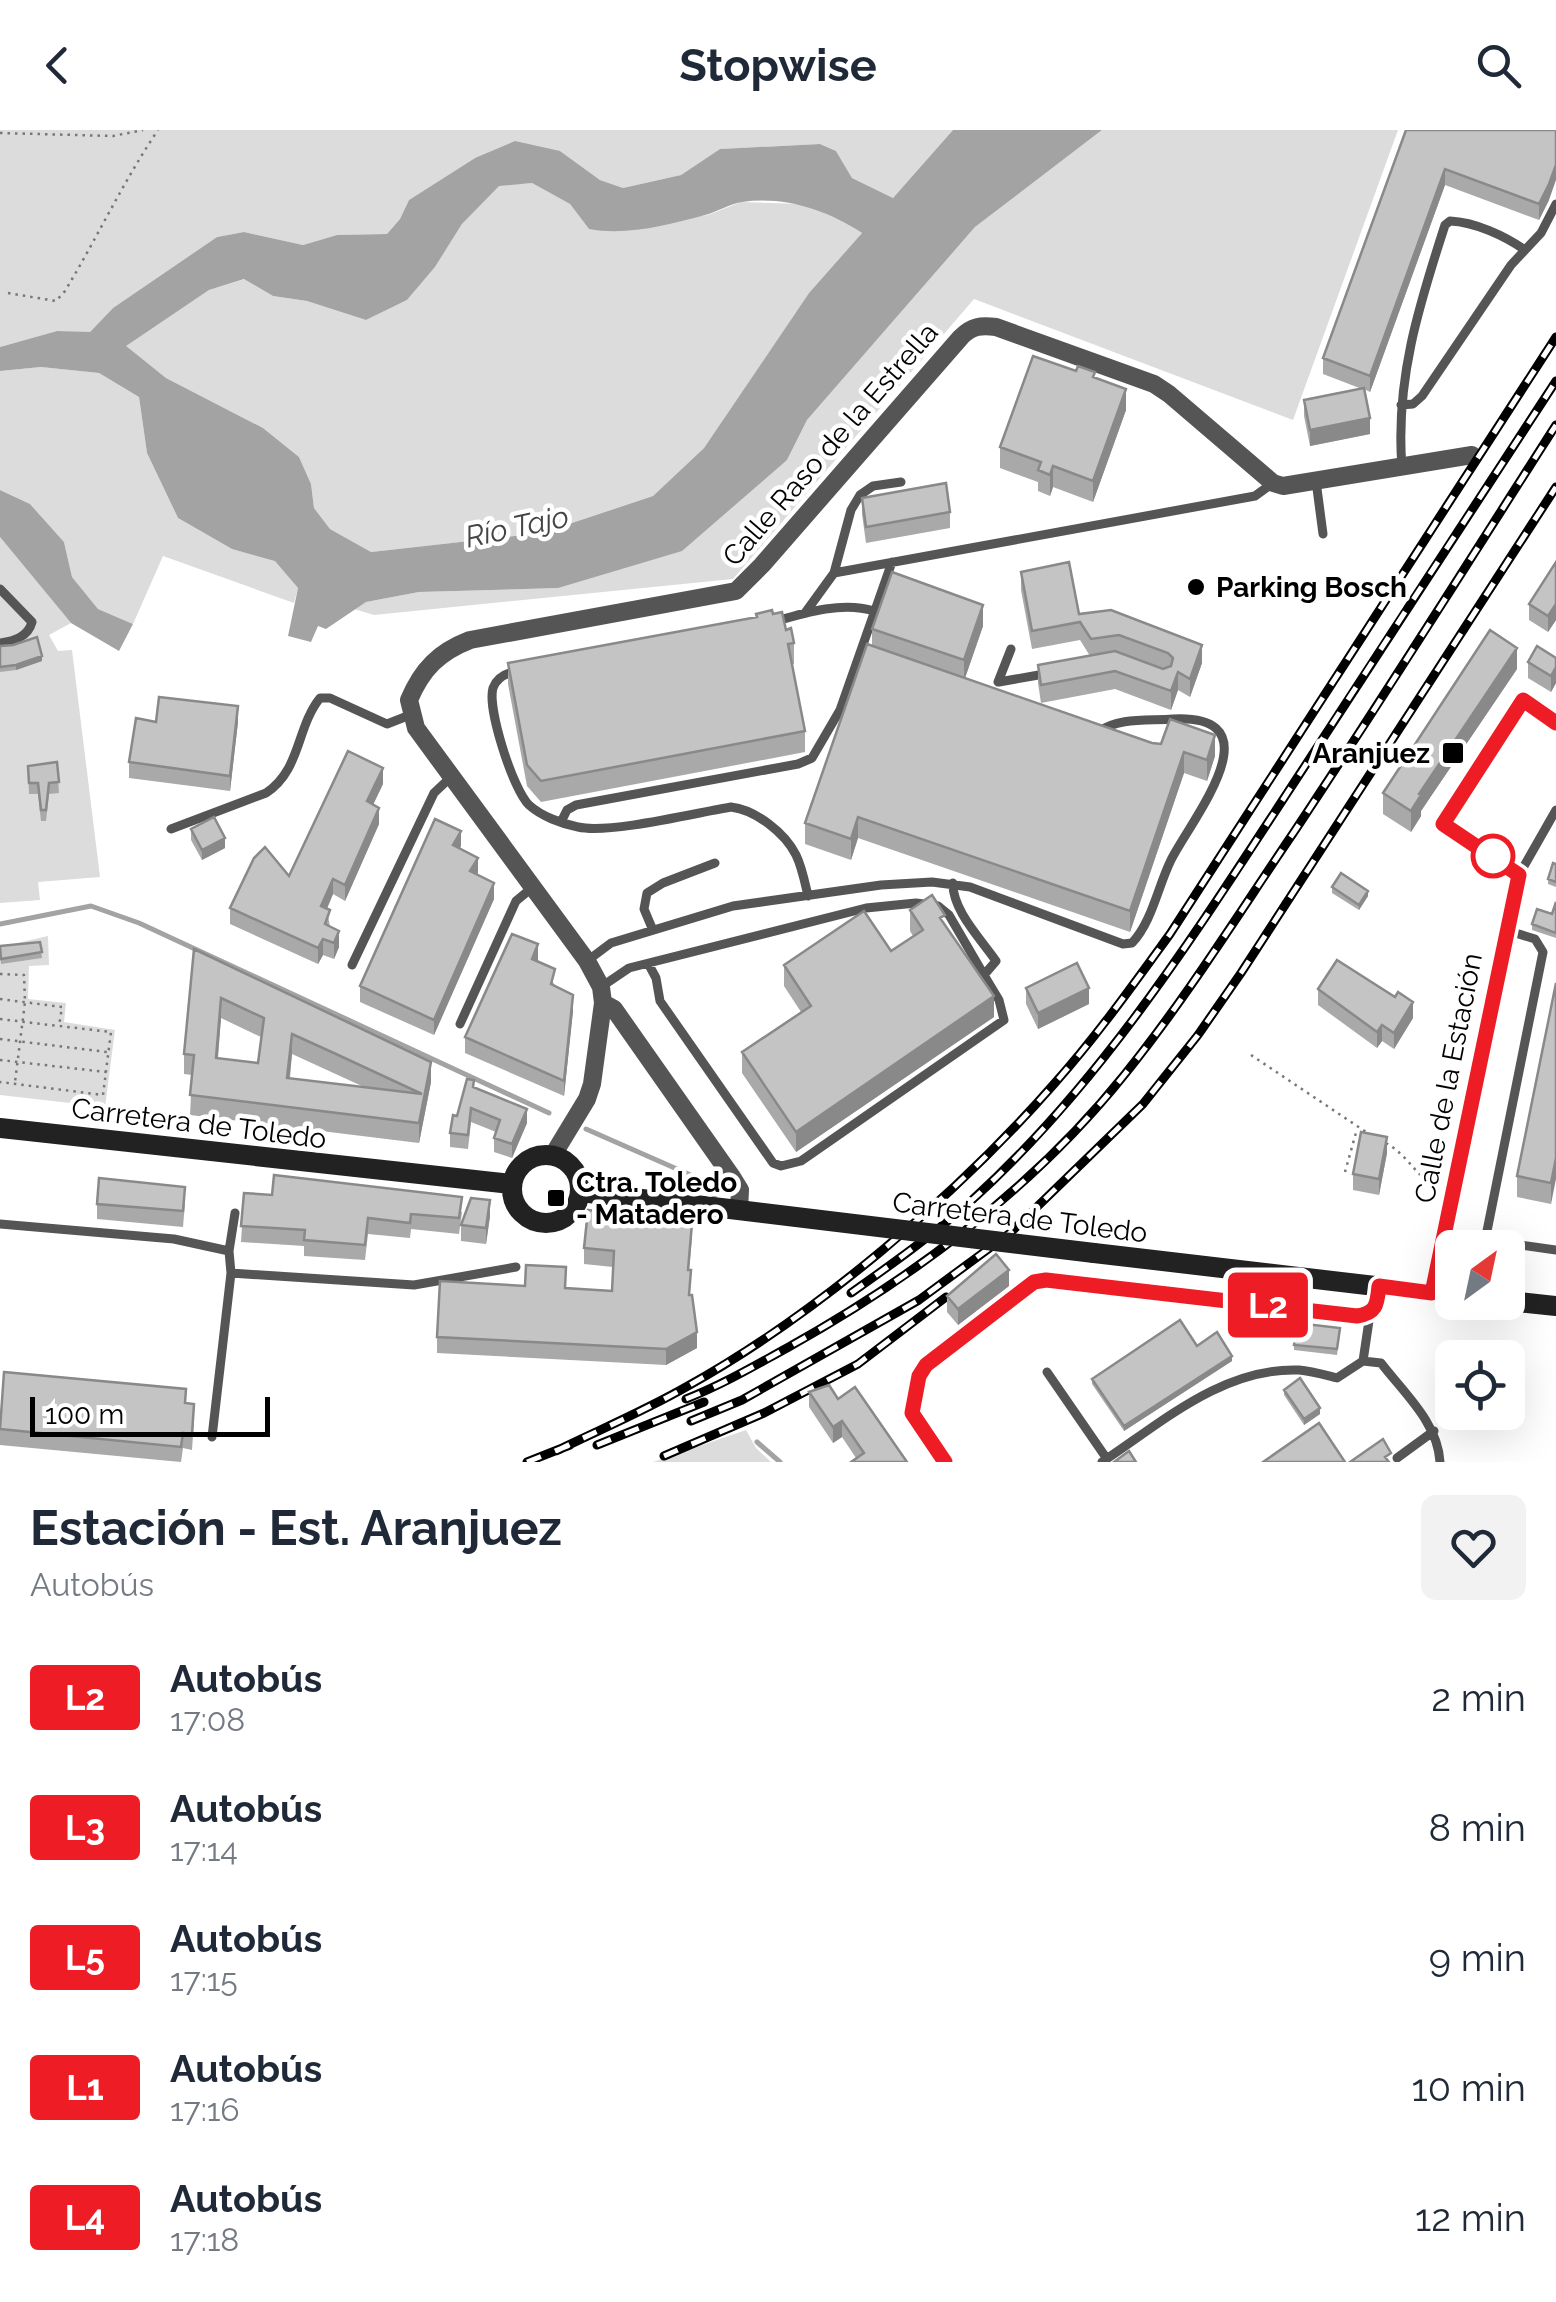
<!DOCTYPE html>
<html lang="es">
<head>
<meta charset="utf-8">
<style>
  body { margin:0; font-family:Raleway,sans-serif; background:#f2f2f3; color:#1f2937; height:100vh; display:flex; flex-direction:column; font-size:38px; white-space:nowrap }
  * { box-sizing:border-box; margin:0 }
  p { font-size:32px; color:#747a83 }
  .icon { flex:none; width:55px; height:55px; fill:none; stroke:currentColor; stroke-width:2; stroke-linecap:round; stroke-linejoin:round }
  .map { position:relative; height:1332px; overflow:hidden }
  .drawer { display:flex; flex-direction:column; background:#fff; flex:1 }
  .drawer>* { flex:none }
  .badge { padding:0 20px; border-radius:8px; font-size:35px; line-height:65px }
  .needle { width:65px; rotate:33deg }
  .fabs { position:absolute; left:1435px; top:1100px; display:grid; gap:20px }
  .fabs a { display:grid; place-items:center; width:90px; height:90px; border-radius:15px; background:#fff; box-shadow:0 10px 40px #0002; font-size:50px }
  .scale { position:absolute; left:30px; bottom:25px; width:240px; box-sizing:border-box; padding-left:10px; border:5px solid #000; border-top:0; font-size:28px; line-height:35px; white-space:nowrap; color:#000; -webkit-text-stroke:8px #fff; paint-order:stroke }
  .map>.badge { position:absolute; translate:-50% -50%; box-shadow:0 0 0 5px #fff }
  .round { display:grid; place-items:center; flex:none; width:105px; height:105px; border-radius:15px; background:#f2f2f3 }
  .head { display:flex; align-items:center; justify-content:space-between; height:170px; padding:0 30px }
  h1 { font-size:48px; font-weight:700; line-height:75px }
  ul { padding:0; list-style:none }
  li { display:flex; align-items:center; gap:30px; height:130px; padding:0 30px }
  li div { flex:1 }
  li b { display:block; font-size:38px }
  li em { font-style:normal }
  li .badge { min-width:110px; font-weight:700; text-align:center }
  header { display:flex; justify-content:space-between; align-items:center; height:130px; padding:0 30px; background:#fff; font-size:45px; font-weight:700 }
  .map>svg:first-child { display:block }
</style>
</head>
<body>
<header><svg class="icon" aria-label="back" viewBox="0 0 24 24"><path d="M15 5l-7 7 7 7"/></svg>Stopwise<svg class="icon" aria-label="search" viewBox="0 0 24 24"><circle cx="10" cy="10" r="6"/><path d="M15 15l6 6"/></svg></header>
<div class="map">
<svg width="1556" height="1332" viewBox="0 0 1556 1332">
  <rect width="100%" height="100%" fill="#fff"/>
  <!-- green -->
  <path fill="#dcdcdc" d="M0,0H953L893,68L852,48L836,21L820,14L720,19L681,45L623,58L600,50L560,21L475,28L409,70L400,89L387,104L337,105L303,115L244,102L217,107L113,178L89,203L57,201L0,217Z
    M1102,0H1398L1293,290L974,169L733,449L374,485L354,479L366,472L419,462L558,458L787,330L807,290L975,97Z
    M532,53L570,74L589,99L708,85L741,72L804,74L841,89L862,103L809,163L704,318L653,366L542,403L371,422L330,399L314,378L311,354L299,327L263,298L166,248L125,216L209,160L245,149L273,166L307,171L366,190L407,170L435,137L462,94L499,55Z
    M41,237L99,243L139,267L147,323L178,388L232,419L275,430L298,458L294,473L163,426L133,494L98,479L72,447L64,412L30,374L0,360V241Z
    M0,407L71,493L49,505L58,521L72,520L100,747L38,752L40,770L0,773Z
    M48,806L49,835L29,836L28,869L66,873L64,892L115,900L105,977L0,965V817Z
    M746,1300L756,1318L771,1332H653Z"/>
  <!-- water -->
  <path fill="#a3a3a3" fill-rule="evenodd" d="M953,0H1102L975,97L807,290L787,330L682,421L558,458L419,462L366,472L326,499L318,496L311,512L288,506L298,458L275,431L232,419L178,388L147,323L139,267L99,243L41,237L0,241V217L57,201L90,202L113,178L217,107L244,102L303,115L337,105L387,104L400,89L409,70L475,28L515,11L560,21L600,50L623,58L681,45L720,19L820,14L836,21L852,48L893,68ZM532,53L570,74L589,99C626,106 668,95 705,85C717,82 729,74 742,72C785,66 827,80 862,103L809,163L704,318L653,366L542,403L371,422L330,399L314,378L311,354L299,327L263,298L166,248L126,216L209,160L244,149L273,166L307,171L366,190L407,170L435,137L462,94L499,56Z
    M0,360L30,374L64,412L72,447L98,479L133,494L119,521L71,493L0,407Z"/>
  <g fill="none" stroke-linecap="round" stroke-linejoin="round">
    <!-- stream -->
    <path stroke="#a3a3a3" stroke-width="5" d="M0,794L91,776L139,793L549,983
      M586,999L702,1050L712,1059L715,1069
      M757,1312L780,1332"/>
    <!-- path -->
    <path stroke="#777" stroke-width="2.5" stroke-dasharray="2.5 5" stroke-linecap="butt" d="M0,3L113,6L143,0
      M8,163L56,171L65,161C97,108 123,52 158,0
      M0,844L24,845L25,872L15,952
      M0,869L62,877L59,896L111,902L103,965L0,952
      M0,889L58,896
      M0,909L107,922
      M1251,925L1366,1002
      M0,930L106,942
      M1386,1013C1408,1025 1419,1050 1435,1056
      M1345,1042L1357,999"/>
    <!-- lane -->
    <path stroke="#555" stroke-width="9" d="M1401,275L1413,274L1422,266L1511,135L1541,103L1556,74
      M1402,337C1395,251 1419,175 1445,95L1450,91C1475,92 1505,106 1525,120
      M1316,351L1323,404
      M834,443L1255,366L1273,353
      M0,459L32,492C28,507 14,511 0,513
      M805,483L834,443L851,380L860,365L873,356L901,352
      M773,492C804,483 842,471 874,481
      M517,541C506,543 497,547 493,558C487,578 513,660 529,675C541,686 562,694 578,697C610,704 695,683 731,677C756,680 785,703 796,725C802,737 805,753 808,766
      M998,552L1011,519
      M999,552L1050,543
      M1556,593L1523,570L1443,694L1519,745L1556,680
      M561,692L567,680L576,675L798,634L812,628L840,580L892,432
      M171,699L266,663C301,640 296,598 320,568H330L387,594L410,585
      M652,798L644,779L647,763L663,753L715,733
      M587,831L611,813L733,776L881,755L932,752L970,757L1123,814L1132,813C1152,792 1158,756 1171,730C1191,690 1279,584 1173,589C1148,591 1119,587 1098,602
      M352,835L434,663L452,646
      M649,835L656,848L660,871L773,1033L781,1036L801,1031L1004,890L999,870L984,845
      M601,857L629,838L866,778L916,773L938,776L949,785L984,845L996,831C981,809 952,780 953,753
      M460,894L516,771L533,757
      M0,1094L174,1109L229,1121
      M1444,1104L1556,1120
      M1485,1111L1543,822L1535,809L1509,801
      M231,1143L414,1155L516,1137
      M1363,1231L1370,1184
      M1047,1242L1107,1329
      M212,1307L231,1143L229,1121L235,1083
      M1397,1328L1434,1301
      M1102,1332C1161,1293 1223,1237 1299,1240C1311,1241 1325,1245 1337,1248L1363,1231L1381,1233C1404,1263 1438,1293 1440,1332"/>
    <!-- street -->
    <path stroke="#555" stroke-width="18" d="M553,1025L587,969L592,954L603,873
      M739,1080L740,1060L732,1047L614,879L603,873L601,857L587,831L416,598L409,570C422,539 439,522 470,510L736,461L762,435L961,207C972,196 981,195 996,197L1154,254L1169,264L1273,353L1283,356L1472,325
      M1432,1163L1519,745
      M945,1332L912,1283L919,1246L927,1235L1034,1152L1046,1150L1357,1186C1377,1183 1377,1174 1379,1156"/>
    <!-- secondary -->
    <path stroke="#222" stroke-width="20" d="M0,998L511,1054
      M512 1059a34 34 0 1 1 68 0a34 34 0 1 1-68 0Z
      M580,1062L730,1079
      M1094,1123L1452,1165
      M1508,1171L1556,1176"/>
    <defs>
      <path id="rail" d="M851,1163C892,1134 933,1105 971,1071C1107,948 1203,791 1303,639C1387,509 1472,380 1556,251
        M686,1269C722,1255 754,1236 787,1218C914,1147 1034,1058 1125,944C1187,867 1239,783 1294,702C1383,568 1469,431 1556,295
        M691,1291L742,1270L919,1170L1010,1103L1143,974L1198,905L1241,843L1556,357
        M597,1315L704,1272
        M556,1321C599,1300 644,1281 686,1257C816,1185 956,1066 1054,954C1096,907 1133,855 1170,804L1556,207
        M664,1326L764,1283L858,1234L946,1167
        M527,1332L570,1315"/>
    </defs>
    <!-- rail casing -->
    <use href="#rail" stroke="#000" stroke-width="9"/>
    <!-- rail -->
    <use href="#rail" stroke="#fff" stroke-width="5" stroke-dasharray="15" stroke-linecap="butt"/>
    <!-- secondary-bridge -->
    <path stroke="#222" stroke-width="20" d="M730,1079L1094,1123"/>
  </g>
  <!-- wall -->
  <path fill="#a9a9a9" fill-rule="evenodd" d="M1406,0L1549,70L1539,90L1445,55L1370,262L1364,259L1370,304L1310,316L1304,286V270L1362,259L1323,244V228Z
    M1095,248L1126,280L1093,372L1053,357L1050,366L1038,361V352L1000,338V317Z
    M862,368L950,382V398L866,413L862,384Z
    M1556,432V490L1548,502L1529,490V474Z
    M1021,442L1079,484L1202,533L1190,567L1178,560L1171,580L1115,559L1041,573L1038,553V535L1090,526L1080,510L1032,519L1021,460Z
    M773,484L794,513V534L792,535L805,601V622L541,672L527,656L508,554V533Z
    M983,496L965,548L1152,613L1215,626L1207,651L1184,643L1130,802L858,708L851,730L805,714V693L872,516V499Z
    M0,516L42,531L16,540L0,542Z
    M1556,528V553L1551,562L1528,548V532Z
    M1517,539L1421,681V686L1411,702L1383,684V663Z
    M156,592H238L230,661L129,648V632Z
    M57,632L59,663L49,664L46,691H41L38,664H29L28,636Z
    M383,654L373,675L379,694L345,771L333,764L327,779L330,797L339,817L334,829L323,825L318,834L230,794V778L289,746Z
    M191,699L225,718L202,730L191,710Z
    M461,716L460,719L494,769L434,905L360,872V856Z
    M1556,734V757L1548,754V749Z
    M1332,757L1368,766L1359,780L1332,763Z
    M1556,772V808L1532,800V794L1552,784Z
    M910,780L994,887L796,1022L742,943V922L801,882L784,856V835L891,821L913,806L910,801Z
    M40,812L42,828L1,834L0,816Z
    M194,819L431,952L419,1013L190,985L192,945L184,944V924ZM221,888L261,907L258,933L218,928ZM292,924L364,957L290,948Z
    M538,831L573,881L564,966L465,923V907Z
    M1556,853L1551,1074L1517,1067V1046Z
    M1026,858L1089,874L1038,899L1026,874Z
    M1318,859L1413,888L1394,919L1382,911L1377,918L1318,875Z
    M474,957L527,993L512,1028L494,1022V1008L496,1002L471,992L468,1019L450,1017V1003L457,986Z
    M1387,1023L1379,1065L1353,1060V1044Z
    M244,1063L462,1082L459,1104L411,1099L410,1108L368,1104L365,1130L304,1126V1116L241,1112Z
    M185,1073L183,1097L97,1089V1074Z
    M490,1086L486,1114L461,1111V1095Z
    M692,1108L689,1140L690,1165L697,1218L666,1235L437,1223V1207L566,1158L612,1161L613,1137L584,1134V1118Z
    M1009,1156L958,1195L947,1182V1166Z
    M1340,1203L1337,1225L1294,1220V1215Z
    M1197,1216L1232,1231L1124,1301L1092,1254V1249Z
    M1284,1260L1320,1284L1304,1295L1284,1265Z
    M809,1262L838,1269L907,1332L856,1328L842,1307L833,1313L809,1277Z
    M186,1273L194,1290L192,1320L183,1318L181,1332L0,1315V1288Z"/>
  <!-- shaded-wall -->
  <path fill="#898989" d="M1556,35V50L1549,70L1539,90V74Z
    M1445,39V55L1370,262V246Z
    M1126,259V280L1093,372V351Z
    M1370,288V304L1310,316V300Z
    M1053,336V357L1050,366V345Z
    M1556,474V490L1548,502V486Z
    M983,475V496L964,551V530Z
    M1202,515V533L1190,567V549Z
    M1517,518V539L1421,681V686L1411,702V681L1419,664Z
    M42,526V531L16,540V535Z
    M1556,537V553L1551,562V546Z
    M1178,542V560L1171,580V561Z
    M238,576V592L230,661V646Z
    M1215,605V626L1207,651V630Z
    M1184,622V643L1130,802V781Z
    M383,638V654L367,687V671Z
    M379,678V694L345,771V755Z
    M858,687V708L851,730V709Z
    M461,701V716L453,731V715Z
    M225,708V718L202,730V720Z
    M478,728V743L470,757V741Z
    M333,749V764L321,792V776Z
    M494,753V769L434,905V890Z
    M1368,761V766L1359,780V775Z
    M339,801V817L334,829V813Z
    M323,809V825L318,834V818Z
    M538,814V830L532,845V829Z
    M1089,858V874L1038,899V883Z
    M573,865V881L564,966V951Z
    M994,866V887L796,1022V1002Z
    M221,868V888L216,948V928Z
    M1413,872V888L1394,919V903Z
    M1382,895V911L1377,918V902Z
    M292,904V924L287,968V948Z
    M431,932V952L419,1013V993Z
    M527,979V993L512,1028V1014Z
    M1387,1007V1023L1379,1065V1049Z
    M1556,1028V1049L1551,1074V1053Z
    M490,1070V1086L486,1114V1098Z
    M1009,1140V1156L958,1195V1179Z
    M697,1202V1218L666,1235V1219Z
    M1232,1226V1231L1124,1301V1296Z
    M1320,1278V1284L1304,1295V1289Z
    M842,1291V1307L833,1313V1297Z"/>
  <!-- building -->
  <path fill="#c4c4c4" stroke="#898989" stroke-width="2.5" fill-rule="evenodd" d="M1406,0H1556V35L1549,54L1539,74L1445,39L1370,246L1323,228Z
    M1033,226L1076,241L1078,236L1095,242L1093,247L1126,259L1093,351L1053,336L1050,345L1038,340L1041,332L1000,317Z
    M1364,258L1370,288L1310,300L1304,270Z
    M946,353L950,382L866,397L862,368Z
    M1069,432L1079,484L1111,480L1202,515L1190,549L1178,542L1171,561L1115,541L1041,555L1038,535L1115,521L1163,539L1171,536L1173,528L1168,523L1119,505L1091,509L1080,492L1032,501L1021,442Z
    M1556,432V474L1548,486L1529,474Z
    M892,442L983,475L964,530L872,499Z
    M772,480L773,484L782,482L786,500L791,498L794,513L788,514L805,601L541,651L527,635L508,533L757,487L756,484Z
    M1490,500L1517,518L1419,664L1421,665L1411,681L1383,663Z
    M37,507L42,526L16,535L0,537V516L13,515Z
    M867,514L1152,613L1161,614L1170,589L1215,605L1207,630L1184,622L1130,781L858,687L851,709L805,693Z
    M1537,516L1556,528V537L1551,546L1528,532Z
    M159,567L238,576L230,646L129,632L136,588L156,592Z
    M348,621L383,638L367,671L379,678L345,755L333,749L321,776L330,780L325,794L339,801L334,813L323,809L318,818L230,778L254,728L265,717L289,746Z
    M57,632L59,652L49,653L46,680H41L38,653H29L28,636Z
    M214,687L225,708L202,720L191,699Z
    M435,689L461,701L453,715L478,728L470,741L494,753L434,890L360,856Z
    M1553,733L1556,734V752L1548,749Z
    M1341,743L1368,761L1359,775L1332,757Z
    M932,765L945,785L940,788L994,866L796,1002L742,922L811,876L784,835L864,781L891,821L923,800L910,780Z
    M1556,772V803L1532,794L1537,779L1552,784Z
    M512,804L538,814L532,829L555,839L551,854L573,865L564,951L465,907Z
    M40,812L42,822L1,829L0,816Z
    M194,819L431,932L419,993L190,965L194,925L184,924ZM221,868L264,888L258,933L216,928ZM292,904L336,924L422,964L287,948Z
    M1337,830L1395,867L1398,862L1413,872L1394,903L1382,895L1377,902L1318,859Z
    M1077,833L1089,858L1038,883L1026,858Z
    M1556,853V1028L1551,1053L1517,1046Z
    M467,949L474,950L473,957L527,979L512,1014L494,1008L500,990L471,978L468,1005L450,1003L453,985L457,986Z
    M1361,1002L1387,1007L1379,1049L1353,1044Z
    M274,1045L462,1067L459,1088L411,1084L410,1093L368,1088L365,1115L304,1110L305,1100L241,1096L244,1063L272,1065Z
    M99,1048L185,1057L183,1081L97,1074Z
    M471,1068L490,1070L486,1098L461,1095Z
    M588,1080L692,1093L688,1140H691L689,1165H692L697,1202L666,1219L437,1207L440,1151L525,1156L526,1135L566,1137L565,1158L612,1161L614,1121L584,1118Z
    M996,1124L1009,1140L958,1179L947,1166Z
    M1180,1190L1197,1216L1217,1202L1232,1226L1124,1296L1092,1249Z
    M1297,1193L1340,1198L1337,1219L1294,1215Z
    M4,1242L186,1259L185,1273L194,1274L192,1304L183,1303L181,1317L0,1299Z
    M1300,1248L1320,1278L1304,1289L1284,1260Z
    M829,1255L838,1269L855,1257L907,1332H851L864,1323L842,1291L833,1297L809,1262Z
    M1319,1293L1345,1332H1263Z
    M1383,1309L1391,1323L1385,1327L1389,1332H1350Z
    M1129,1321L1136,1332H1114Z"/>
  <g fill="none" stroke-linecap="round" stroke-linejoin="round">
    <defs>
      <path id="line" d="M945,1332L912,1283L919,1246L926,1235L1034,1152L1046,1150L1357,1186C1377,1183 1377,1174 1379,1156L1432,1163L1519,745L1443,694L1523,570L1556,593"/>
    </defs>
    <!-- line casing -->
    <use href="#line" stroke="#fff" stroke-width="22"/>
    <!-- line -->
    <use href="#line" stroke="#ee1c25" stroke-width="15"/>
  </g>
  <!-- markers -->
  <g fill="#000" stroke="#fff" stroke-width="4">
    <circle cx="1196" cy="457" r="10"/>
    <rect x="1441" y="611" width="24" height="24" rx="5"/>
    <rect x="546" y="1058" width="20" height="20" rx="5"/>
  </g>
  <circle fill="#fff" stroke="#ee1c25" stroke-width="5" cx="1493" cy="726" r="20"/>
  <g text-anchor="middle" stroke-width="9" stroke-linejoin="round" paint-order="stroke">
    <!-- street labels -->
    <g font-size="28" fill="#000" stroke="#fff">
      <text transform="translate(830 314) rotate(-49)" y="10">Calle Raso de la Estrella</text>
      <text transform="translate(1448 948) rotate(-79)" y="10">Calle de la Estación</text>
      <text transform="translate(199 993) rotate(7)" y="10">Carretera de Toledo</text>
      <text transform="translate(1020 1087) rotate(7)" y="10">Carretera de Toledo</text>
    </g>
    <!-- poi labels -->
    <g font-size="28" font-weight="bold" fill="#000" stroke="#fff" text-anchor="start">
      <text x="1216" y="467">Parking Bosch</text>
      <text x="1430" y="633" text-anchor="end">Aranjuez</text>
      <text x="576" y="1062">Ctra. Toledo<tspan x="576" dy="32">- Matadero</tspan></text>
    </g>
    <!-- water labels -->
    <g font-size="30" font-style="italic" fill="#444" stroke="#fff">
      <text transform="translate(517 397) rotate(-12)" y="10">Río Tajo</text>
    </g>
  </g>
</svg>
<div class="fabs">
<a><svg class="needle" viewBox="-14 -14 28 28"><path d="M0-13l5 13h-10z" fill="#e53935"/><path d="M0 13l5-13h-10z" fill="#747a83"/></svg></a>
<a><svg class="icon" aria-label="locate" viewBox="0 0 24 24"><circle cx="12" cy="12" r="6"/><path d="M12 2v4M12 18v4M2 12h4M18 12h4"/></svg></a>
</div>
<div class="scale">100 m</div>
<b class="badge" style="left:1268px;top:1175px;background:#ee1c25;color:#fff">L2</b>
</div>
<section class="drawer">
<div class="head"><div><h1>Estación - Est. Aranjuez</h1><p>Autobús</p></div><a class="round"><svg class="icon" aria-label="heart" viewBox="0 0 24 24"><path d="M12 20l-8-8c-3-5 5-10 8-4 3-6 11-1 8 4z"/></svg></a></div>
<ul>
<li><span class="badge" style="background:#ee1c25;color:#fff">L2</span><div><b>Autobús</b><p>17:08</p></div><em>2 min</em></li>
<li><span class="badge" style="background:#ee1c25;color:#fff">L3</span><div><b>Autobús</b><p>17:14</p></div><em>8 min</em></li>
<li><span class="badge" style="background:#ee1c25;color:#fff">L5</span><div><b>Autobús</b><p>17:15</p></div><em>9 min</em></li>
<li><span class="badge" style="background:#ee1c25;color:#fff">L1</span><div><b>Autobús</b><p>17:16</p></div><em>10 min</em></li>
<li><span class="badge" style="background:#ee1c25;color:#fff">L4</span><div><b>Autobús</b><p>17:18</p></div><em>12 min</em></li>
</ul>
</section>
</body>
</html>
